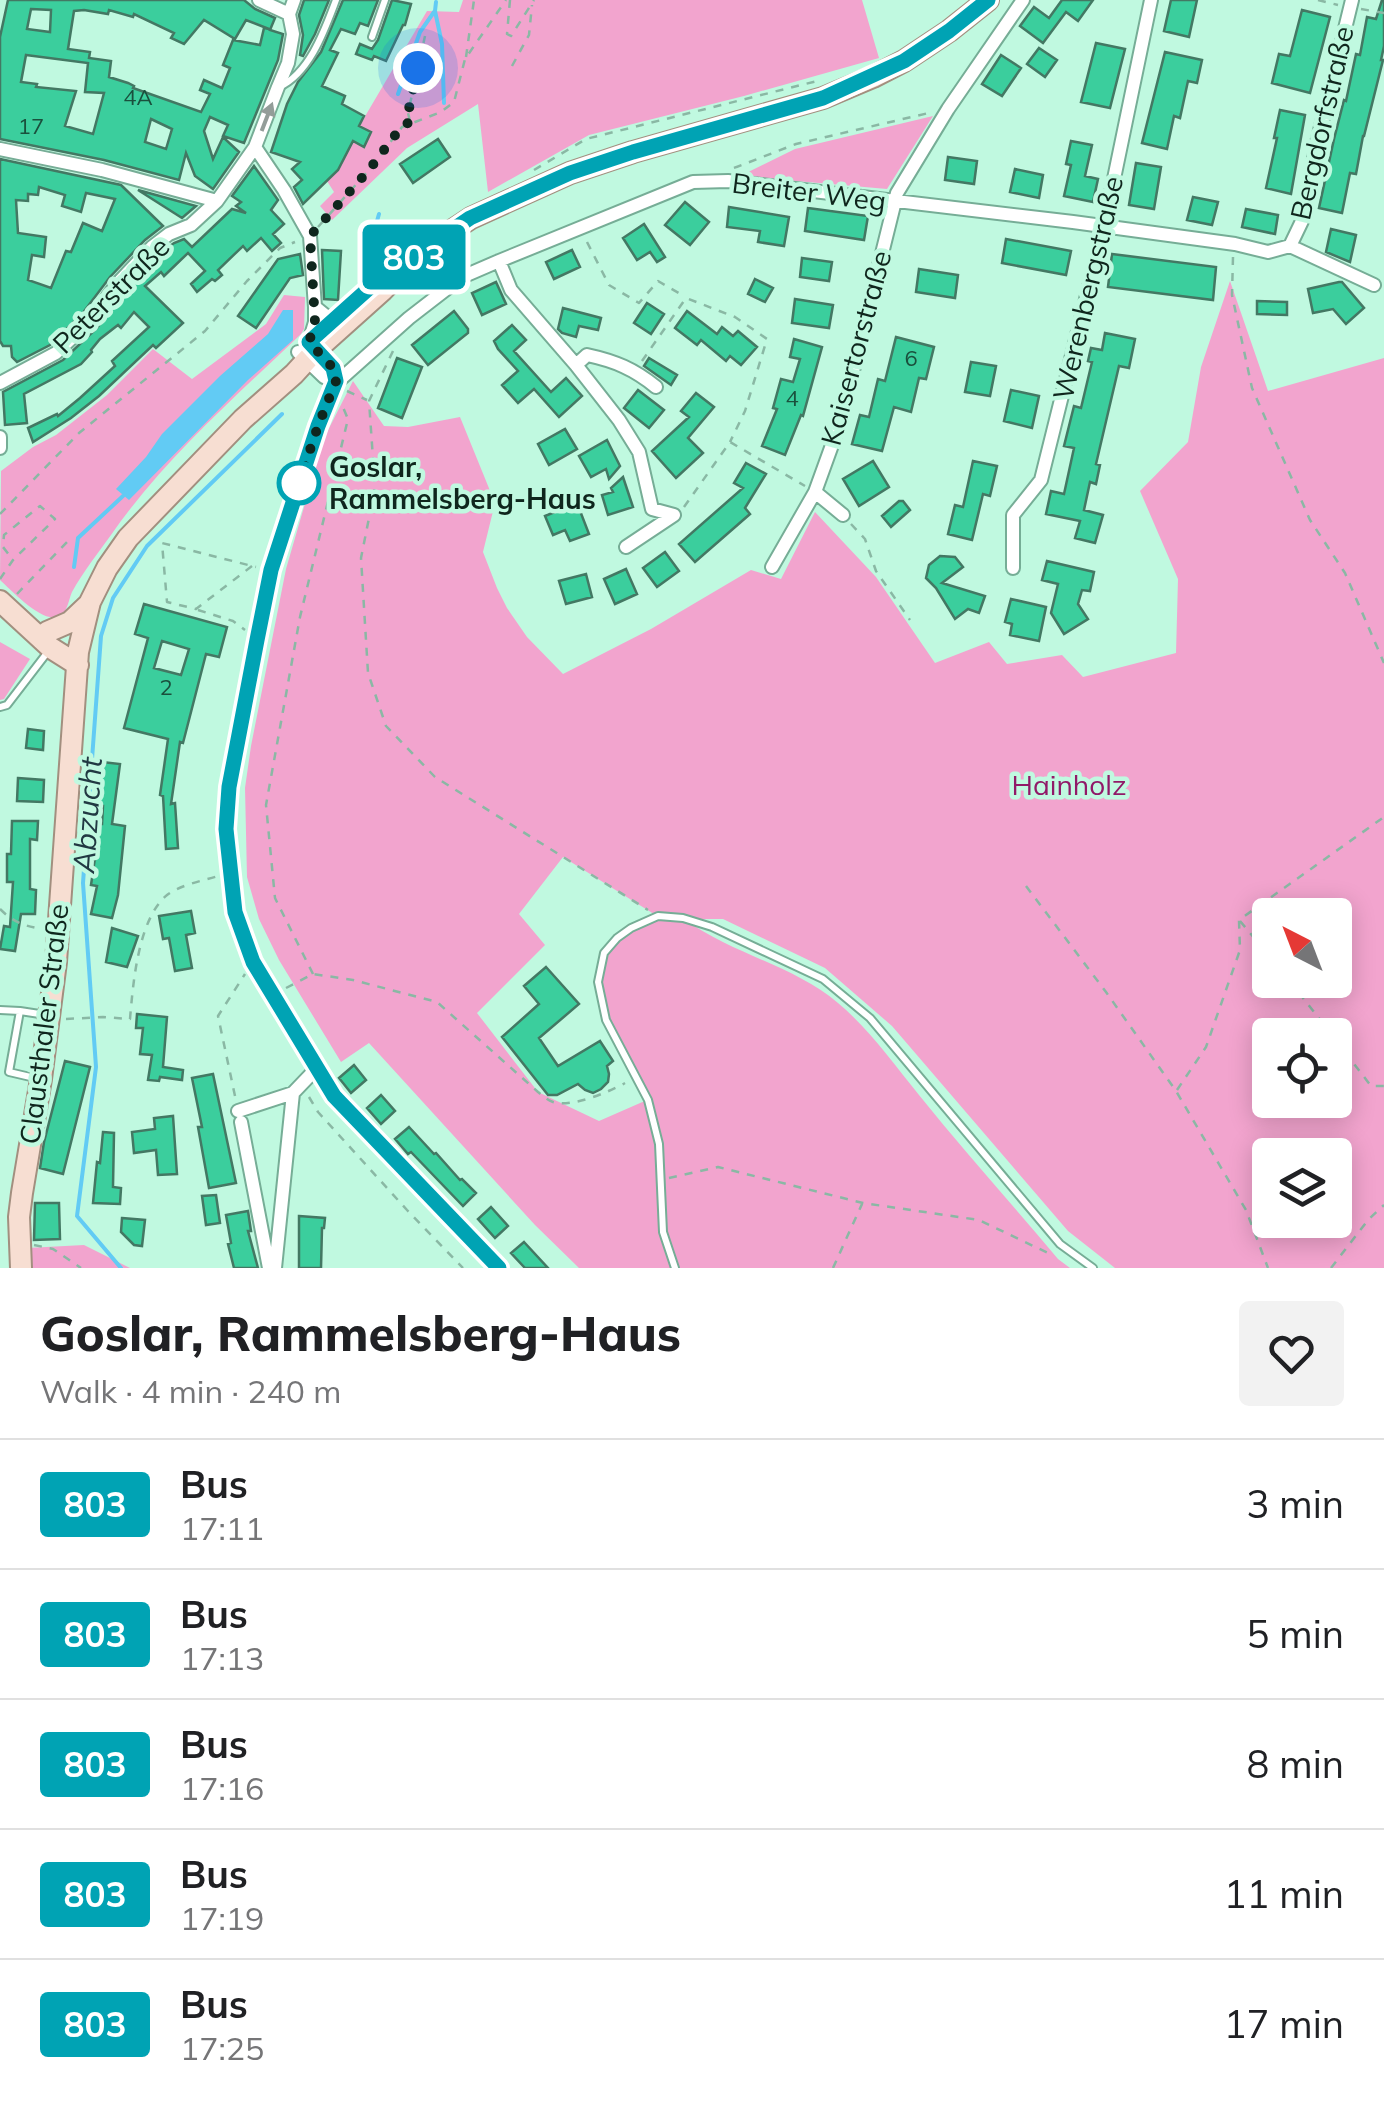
<!DOCTYPE html>
<html lang="en">
<head>
<meta charset="utf-8">
<style>
  body { margin:0; font-family:Mulish,sans-serif; background:#f2f2f2; color:#202124; height:100vh; display:flex; flex-direction:column; font-size:38px; white-space:nowrap }
  * { box-sizing:border-box; margin:0 }
  p { font-size:32px; color:#757577 }
  .icon { flex:none; width:55px; height:55px; fill:none; stroke:currentColor; stroke-width:2; stroke-linecap:round; stroke-linejoin:round }
  .map { position:relative; height:1268px; overflow:hidden }
  .panel { display:flex; flex-direction:column; background:#fff; flex:1 }
  .panel>* { flex:none }
  .badge { padding:0 20px; border-radius:8px; font-size:35px; line-height:65px }
  .needle { width:65px; rotate:318deg }
  .fabs { position:absolute; left:1252px; top:898px; display:grid; gap:20px }
  .fabs a { display:grid; place-items:center; width:100px; height:100px; border-radius:10px; background:#fff; box-shadow:0 5px 25px #0003; font-size:50px }
  .you { position:absolute; width:50px; height:50px; margin:-25px; border:8px solid #fff; border-radius:50%; background:#1a73e8; box-shadow:0 0 0 15px #1a73e833 }
  .map>.badge { position:absolute; translate:-50% -50%; box-shadow:0 0 0 5px #fff }
  .round { display:grid; place-items:center; flex:none; width:105px; height:105px; border-radius:10px; background:#f2f2f2 }
  .headline { display:flex; align-items:center; justify-content:space-between; height:170px; padding:0 40px }
  h1 { font-size:48px; font-weight:800; line-height:75px }
  ul { padding:0; list-style:none }
  li { display:flex; align-items:center; gap:30px; height:130px; padding:0 40px; border-top:2px solid #e0e0e0 }
  li div { flex:1 }
  li b { display:block; font-size:38px }
  li em { font-style:normal }
  li .badge { min-width:110px; font-weight:700; text-align:center }
  .map>svg:first-child { display:block }
</style>
</head>
<body>
<div class="map">
<svg width="1384" height="1268" viewBox="0 0 1384 1268">
  <rect width="100%" height="100%" fill="#c0f9e0"/>
  <!-- green -->
  <path fill="#f2a4ce" fill-rule="evenodd" d="M463,0H862L879,58L744,96L589,135L488,192L478,104L407,148L332,220L320,206L334,192L327,181L427,11L459,12Z
    M933,116L887,189L740,176L795,149Z
    M1230,281L1268,391L1384,358V1268H1115L1068,1231L892,1026L825,968L723,919H684C732,954 793,965 838,1003C870,1030 893,1063 919,1095C964,1151 1012,1204 1058,1259L1070,1268H579L535,1225L369,1043L341,1062L279,960L259,919L247,877L245,788L251,746L286,569L324,438L353,381L384,426L408,427L460,417L495,503L483,552L497,588L507,608L527,637L563,674L651,629L751,570L781,579L815,512L876,577L935,663L989,642L1007,664L1062,655L1083,677L1176,653L1178,579L1140,491L1188,442L1201,367ZM563,857L657,916C644,923 627,930 615,940C571,979 627,1060 647,1100L599,1121L538,1092L477,1013L545,945L519,914ZM1270,915H1335V980H1270ZM1270,1035H1335V1100H1270ZM1270,1155H1335V1220H1270Z
    M284,295L305,297L304,329L301,334C235,397 163,460 111,535C98,553 83,572 72,592C68,601 68,614 56,617C40,621 11,590 0,580L1,471L33,447L56,435L107,395L153,349L192,379L266,324Z
    M0,642L30,659L4,699L0,700Z
    M84,1245L130,1268H29L27,1248Z"/>
  <!-- water -->
  <path fill="#62cbf4" d="M283,310H293V340L248,380L129,500L116,489L146,457L162,434L220,376L268,334Z"/>
  <g fill="none" stroke-linecap="round" stroke-linejoin="round">
    <!-- stream -->
    <path stroke="#62cbf4" stroke-width="4" d="M436,2L435,11L442,44L444,103
      M398,94L420,32L434,12
      M362,274L379,214
      M74,567L78,538L123,496
      M121,1268L77,1216L96,1067L83,883L101,636L113,598L147,546L282,414"/>
  </g>
  <!-- building -->
  <path fill="#3bce9d" stroke="#437863" stroke-width="2.5" fill-rule="evenodd" d="M8,0H244L255,9L275,18L270,30L283,34L278,60L244,143L223,136L228,125L210,117L204,131L213,159L223,137L239,152L213,189L195,176L186,153L179,180L104,160L0,139V37ZM31,9L51,10L50,32L27,29ZM84,10L108,14L109,10L133,17L134,14L174,33L171,38L184,44L204,20L235,39L246,20L269,29L264,28L260,45L233,40L223,65L230,68L222,88L204,80L200,90L210,94L201,112L133,88L134,86L128,83L109,77L111,61L89,58L90,52L68,49L74,11ZM26,55L88,63L85,92L104,93L93,134L65,126L76,91L36,87L37,84L21,82ZM151,119L172,129L166,149L145,142Z
    M304,0H329L315,34L303,56L300,55L303,35L299,15Z
    M343,0H378L368,26L360,23L355,34L341,29L330,50L338,53L322,86L345,96L342,104L364,116L359,126L371,132L364,147L353,141L338,170L303,204L294,187L302,180L292,169L300,162L271,152L287,104L298,82L321,52Z
    M392,0L411,4L405,25H403L386,61L374,56L372,60L356,54L360,44L372,49L378,40Z
    M1062,0H1093L1078,21L1066,12L1043,43L1020,26L1034,7L1049,18Z
    M1171,0H1197L1189,37L1164,31Z
    M1382,0H1384V46L1381,60H1383L1364,136H1363L1356,174L1350,173L1342,213L1319,208L1334,139L1344,100L1346,101L1356,54L1360,55L1367,17L1376,19Z
    M1302,10L1330,17L1310,93L1272,83L1279,54L1290,56Z
    M1096,43L1125,49L1110,108L1081,102Z
    M1039,48L1057,60L1045,77L1027,64Z
    M1165,52L1202,60L1197,83L1188,81L1180,118L1174,116L1167,149L1142,143Z
    M1001,55L1021,68L1002,96L982,84Z
    M1280,110L1305,115L1291,194L1266,188L1277,138H1274Z
    M438,139L450,157L413,183L400,164Z
    M1071,141L1092,145L1085,176L1098,179L1093,202L1064,196L1071,165L1066,164Z
    M948,157L977,161L974,184L945,180Z
    M0,159L121,185L163,226L145,240L110,277L82,314L50,345L17,362L12,357L11,346H3L0,341ZM39,187L65,195L62,206L81,212L86,193L115,199L102,231L83,223L71,252L66,251L51,288L28,280L32,255L44,257L46,237L18,233L16,200L28,201V194L38,195Z
    M1136,163L1161,167L1154,209L1129,205Z
    M254,166L278,200L271,210L284,224L273,234L281,243L272,251L261,238L247,251L243,246L218,270L222,275L215,281L212,279L197,292L191,284L205,271L188,253L164,276L161,272L145,286L183,323L156,348L153,345L99,396L71,418L33,442L28,428L57,414L58,416L80,398L115,366L112,361L149,327L134,312L121,328L118,325L100,339L91,350L92,352L81,364L24,394L27,423L5,425L3,392L63,360L97,328L125,290L159,254L174,243L184,239L192,247L232,209L246,213L236,206L241,202L232,196Z
    M1015,169L1043,175L1039,198L1010,192Z
    M138,190L196,206L182,218Z
    M1193,197L1218,202L1212,225L1187,220Z
    M685,202L709,222L690,245L665,225Z
    M729,207L789,217L784,246L758,242L760,231L727,227Z
    M808,208L868,216L864,240L805,231Z
    M1246,209L1278,215L1275,234L1242,227Z
    M644,224L665,257L657,262L650,252L637,260L623,238Z
    M1331,229L1356,235L1350,262L1326,252Z
    M1006,239L1071,251L1066,275L1002,263Z
    M322,250L341,251L338,300L324,299Z
    M572,250L580,267L554,279L546,262Z
    M300,254L303,275L290,278L256,328L238,316L278,259Z
    M1112,254L1216,267L1213,300L1108,287Z
    M802,258L832,262L829,281L800,277Z
    M919,269L958,275L955,298L916,292Z
    M755,279L773,288L765,302L748,294Z
    M496,282L506,304L482,315L472,293Z
    M1339,282H1342L1364,308L1346,324L1333,309L1313,313L1308,289Z
    M795,299L833,305L829,328L792,323Z
    M1257,301L1287,302V315L1257,314Z
    M647,303L664,314L651,334L634,323Z
    M563,308L601,318L598,330L579,326L576,337L562,333L558,329Z
    M454,311L468,329V333L428,365L412,345Z
    M687,311L717,334L722,327L733,336L738,331L757,347L741,365L730,356L726,361L701,340L697,345L675,328Z
    M512,325L526,340L514,351L551,392L566,378L582,396L559,417L534,389L518,403L502,385L518,371L498,349L494,341Z
    M1105,333L1135,339L1129,368L1119,366L1096,464L1100,465L1096,484L1090,482L1084,510L1103,515L1095,543L1075,538L1080,521L1046,514L1051,491L1064,494L1074,448L1064,446L1074,406L1081,408L1092,362L1088,361L1091,348L1102,350Z
    M896,337L934,347L926,379L919,378L911,412L894,407L882,451L852,444L860,415L869,417L878,379L885,381Z
    M794,339L822,347L803,416L801,415L785,455L762,446L777,409L773,408L781,379L793,382L800,359L790,357Z
    M397,358L422,367L402,418L378,408Z
    M649,358L677,375L671,385L644,366Z
    M971,362L996,366L990,396L965,392Z
    M638,390L664,410L649,428L624,408Z
    M1011,390L1039,396L1032,428L1004,421Z
    M696,393L714,407L688,438L703,453L676,478L652,451L689,417L681,411Z
    M565,429L577,449L549,465L538,444Z
    M607,440L620,466L609,479L606,469L591,477L579,456Z
    M873,461L889,487L859,506L843,479Z
    M973,461L997,466L990,496L983,494L972,540L948,534L955,505L963,507Z
    M746,463L766,474L745,508L750,514L695,562L679,544L743,488L734,483Z
    M623,477L633,507L608,515L602,495L613,492L611,488Z
    M899,501H903L910,510L891,527L882,516Z
    M577,503L589,534L570,541L565,530L553,535L545,516Z
    M665,552L679,571L657,587L643,568Z
    M940,556L955,557L963,567L942,583L985,596L979,613L968,609L955,619L936,588L926,578L929,565Z
    M1047,561L1094,572L1090,591L1082,590L1078,604L1088,619L1064,634L1051,613L1058,584L1042,580Z
    M626,569L637,594L615,604L604,579Z
    M586,574L592,597L566,604L559,581Z
    M1011,599L1046,607L1039,641L1010,635L1012,624L1005,622Z
    M144,604L227,627L219,657L206,654L183,743L180,742L171,804L175,803L178,848L166,849L163,796L160,795L168,739L124,728L148,638L135,634ZM162,641L189,649L181,675L154,668Z
    M28,729L44,731L43,750L26,748Z
    M102,762L120,764L112,824L125,826L118,895L112,918L91,914L97,886L91,885L100,824H102L103,806H96Z
    M18,778L44,780L43,802L17,801Z
    M12,821H38L37,840L30,839V889L36,890L35,914H21L15,951L0,949L4,926L10,927L13,882H7V854H11Z
    M191,911L195,933L186,935L192,968L175,971L169,938L163,939L159,916Z
    M112,928L138,936L127,967L106,962Z
    M546,967L579,1004L539,1038L558,1066L600,1041L613,1061L607,1066L609,1074L608,1082L601,1089L593,1093L585,1090L578,1084L557,1095H548L502,1037L539,1004L524,986Z
    M137,1014L167,1017L163,1067L183,1070L182,1080L160,1077L159,1081L148,1080L152,1055L140,1054L143,1028H136Z
    M65,1061L90,1067L63,1174L40,1168L44,1142Z
    M354,1065L366,1080L351,1093L339,1078Z
    M213,1074L236,1183L209,1188L198,1127H202L192,1078Z
    M381,1095L395,1111L381,1124L367,1108Z
    M173,1116L177,1174L158,1175L156,1150L134,1153L132,1132L155,1129L154,1118Z
    M409,1127L434,1154L436,1153L460,1180L462,1179L476,1193L463,1206L411,1152L408,1154L395,1139Z
    M103,1132L114,1133L113,1187L121,1188L120,1204L93,1203L97,1162L100,1163Z
    M216,1195L220,1223L206,1225L202,1196Z
    M35,1203H59L60,1239L34,1240Z
    M491,1207L508,1226L495,1238L478,1219Z
    M248,1211L251,1231H248L258,1268H234L228,1244L231,1243L226,1215Z
    M299,1216L325,1218L324,1228H322L321,1268H299Z
    M122,1218L145,1220L142,1246L134,1245L121,1232Z
    M524,1242L548,1268H525L511,1253Z"/>
  <g fill="none" stroke-linecap="round" stroke-linejoin="round">
    <defs>
      <path id="service" d="M372,37L385,0
        M279,87C310,73 325,29 336,0
        M0,707L7,705L50,649
        M0,1010L20,1011
        M39,1079L9,1072L20,1011L46,1015
        M675,1268L663,1232L659,1144L648,1100L606,1020L598,982L604,953L617,938L631,928L658,916L683,918L712,927L823,979L870,1018L1060,1244L1093,1268"/>
      <path id="minor" d="M259,0L289,14
        M255,147L284,190L310,236L315,307L326,316L335,318
        M0,149L102,170L217,201
        M1290,246L1302,221L1317,143L1352,0
        M499,261L511,290L576,365L619,420L639,452L652,509L674,515L626,547
        M315,307V322L309,342L333,368L337,381
        M298,352L324,377L337,381
        M576,365L587,355C615,361 634,369 656,387
        M0,383L56,353L90,321L117,284L152,247L169,234L191,225L217,201L255,147L278,87L288,63L293,34L289,14L294,0
        M0,437V448
        M815,492L843,515
        M772,567L815,492L840,423L897,193L948,109L1023,0
        M1013,568V515L1041,480L1104,227L1151,0
        M238,1111L293,1093
        M241,1122L269,1268
        M275,1268L293,1093L316,1069
        M499,1268L334,1096L253,962L235,912L226,829L229,787L271,570L318,426L334,385L409,318L462,277L499,261L693,182L728,181L1073,222L1235,244L1268,252L1290,246L1374,285"/>
      <path id="primary" d="M409,259L471,218L570,173L633,152L823,98L873,77L904,61L949,31L988,0
        M0,601L51,648L78,665
        M47,632L70,622L89,604
        M21,1268L19,1217L22,1193L41,1079L56,962L78,652L90,602L107,568L128,538L243,419L294,374L316,350L383,290L419,253"/>
    </defs>
    <!-- service casing -->
    <use href="#service" stroke="#76ad96" stroke-width="10"/>
    <!-- minor casing -->
    <use href="#minor" stroke="#76ad96" stroke-width="16"/>
    <!-- primary casing -->
    <use href="#primary" stroke="#a28f7f" stroke-width="24"/>
    <!-- path -->
    <path stroke="#8ab8a4" stroke-width="2.5" stroke-dasharray="8 8" stroke-linecap="butt" d="M510,0L507,34L511,36L534,0
      M1318,0L1338,5
      M1361,9L1384,13
      M466,57L474,0
      M512,66L529,35L532,5
      M410,121L408,113L425,36
      M734,168L796,144L933,112
      M534,170L586,139L821,80
      M318,227L369,170L402,127L441,112L454,102L465,59L506,0
      M587,242L609,285L639,303L658,281L684,296
      M1233,257L1232,295L1252,388L1310,520L1345,573L1384,663
      M338,306L373,275
      M393,351L369,401L375,488L361,558L368,673L386,726L435,777L648,910
      M642,361L686,298L735,317L767,339L745,411L730,442
      M347,391L367,400
      M684,507L730,442L805,486
      M0,514L79,433L205,331L247,281L280,248L295,242
      M851,524L865,539L876,571L910,620
      M252,566L196,609L167,602L162,543L256,567
      M0,579L13,560L55,519L40,506L4,535L3,547L13,560
      M17,594L68,541
      M198,610L233,621L245,630
      M1026,886L1106,992L1176,1091L1246,1210L1268,1268
      M0,909C13,922 24,926 42,929
      M1240,921L1270,957
      M313,974L275,898L266,805L300,617L348,419L342,405
      M1289,980L1332,1035
      M286,988L313,974L353,980L437,1002L538,1092C543,1096 547,1100 553,1102C571,1108 609,1092 625,1083
      M66,1019L103,1017L130,1019C133,984 138,919 167,895C180,885 202,881 218,876
      M1335,1039L1371,1086H1384
      M1177,1090L1206,1047L1240,950L1239,920L1384,817
      M235,1096L218,1016L245,974
      M309,1097L318,1112L407,1210L463,1268
      M669,1178L718,1167L863,1203L979,1220L1048,1253L1051,1251
      M34,1245L53,1249L81,1268
      M833,1268L862,1204
      M1331,1268L1368,1220L1384,1205"/>
    <!-- service -->
    <use href="#service" stroke="#fff" stroke-width="6"/>
    <!-- minor -->
    <use href="#minor" stroke="#fff" stroke-width="12"/>
    <!-- primary -->
    <use href="#primary" stroke="#f7ded2" stroke-width="20"/>
  </g>
  <!-- one-way arrows -->
  <defs><path id="oneway-solid" d="M-6-.8H1V-3.2L6.5 0L1 3.2V.8H-6Z" transform="scale(2.5)"/></defs>
  <use fill="#939d99" href="#oneway-solid" transform="translate(267 117) rotate(-69)"/>
  <g fill="none" stroke-linecap="round" stroke-linejoin="round">
    <defs>
      <path id="line" d="M499,1268L334,1096L253,962L235,912L226,829L229,787L257,640L271,570L318,426L336,381L333,368L309,342L376,282L470,218L570,173L633,152L823,98L904,61L949,31L988,0"/>
    </defs>
    <!-- line casing -->
    <use href="#line" stroke="#fff" stroke-width="22"/>
    <!-- line -->
    <use href="#line" stroke="#00a3b4" stroke-width="15"/>
    <!-- walk -->
    <path stroke="#0f261d" stroke-width="10" stroke-dasharray="0 18" d="M299,483L318,426L336,381L333,368L309,342L315,322L310,236L369,170L402,126L410,122L408,113L418,68"/>
  </g>
  <!-- markers -->
  <circle fill="#fff" stroke="#00a3b4" stroke-width="5" cx="299" cy="483" r="20"/>
  <g text-anchor="middle" stroke-width="9" stroke-linejoin="round" paint-order="stroke">
    <!-- number labels -->
    <g font-size="22" fill="#1a503d">
      <text x="138" y="105">4A</text>
      <text x="31" y="134">17</text>
      <text x="911" y="366">6</text>
      <text x="792" y="406">4</text>
      <text x="166" y="695">2</text>
    </g>
    <!-- street labels -->
    <g font-size="28" fill="#0f261d" stroke="#c0f9e0">
      <text transform="translate(1322 123) rotate(-77)" y="10">Bergdorfstraße</text>
      <text transform="translate(809 192) rotate(7)" y="10">Breiter Weg</text>
      <text transform="translate(1088 288) rotate(-77)" y="10">Werenbergstraße</text>
      <text transform="translate(111 295) rotate(-45)" y="10">Peterstraße</text>
      <text transform="translate(856 348) rotate(-75)" y="10">Kaisertorstraße</text>
      <text transform="translate(44 1024) rotate(-83)" y="10">Clausthaler Straße</text>
    </g>
    <!-- stop labels -->
    <g font-size="28" font-weight="bold" fill="#0f261d" stroke="#c0f9e0" text-anchor="start">
      <text x="329" y="477">Goslar,<tspan x="329" dy="32">Rammelsberg-Haus</tspan></text>
    </g>
    <!-- park labels -->
    <g font-size="28" fill="#911968" stroke="#c0f9e0">
      <text x="1069" y="795">Hainholz</text>
    </g>
    <!-- water labels -->
    <g font-size="30" font-style="italic" fill="#213942" stroke="#c0f9e0">
      <text transform="translate(88 815) rotate(-86)" y="10">Abzucht</text>
    </g>
  </g>
</svg>
<div class="fabs">
<a><svg class="needle" viewBox="-14 -14 28 28"><path d="M0-13l5 13h-10z" fill="#e53935"/><path d="M0 13l5-13h-10z" fill="#757577"/></svg></a>
<a><svg class="icon" aria-label="locate" viewBox="0 0 24 24"><circle cx="12" cy="12" r="6"/><path d="M12 2v4M12 18v4M2 12h4M18 12h4"/></svg></a>
<a><svg class="icon" aria-label="layers" viewBox="0 0 24 24"><path d="M12 4l9 5-9 5-9-5zM3 14l9 5 9-5"/></svg></a>
</div>
<div class="you" style="left:418px;top:68px"></div>
<b class="badge" style="left:414px;top:257px;background:#00a3b4;color:#fff">803</b>
</div>
<section class="panel">
<div class="headline"><div><h1>Goslar, Rammelsberg-Haus</h1><p>Walk · 4 min · 240 m</p></div><a class="round"><svg class="icon" aria-label="heart" viewBox="0 0 24 24"><path d="M12 20l-8-8c-3-5 5-10 8-4 3-6 11-1 8 4z"/></svg></a></div>
<ul>
<li><span class="badge" style="background:#00a3b4;color:#fff">803</span><div><b>Bus</b><p>17:11</p></div><em>3 min</em></li>
<li><span class="badge" style="background:#00a3b4;color:#fff">803</span><div><b>Bus</b><p>17:13</p></div><em>5 min</em></li>
<li><span class="badge" style="background:#00a3b4;color:#fff">803</span><div><b>Bus</b><p>17:16</p></div><em>8 min</em></li>
<li><span class="badge" style="background:#00a3b4;color:#fff">803</span><div><b>Bus</b><p>17:19</p></div><em>11 min</em></li>
<li><span class="badge" style="background:#00a3b4;color:#fff">803</span><div><b>Bus</b><p>17:25</p></div><em>17 min</em></li>
</ul>
</section>
</body>
</html>
